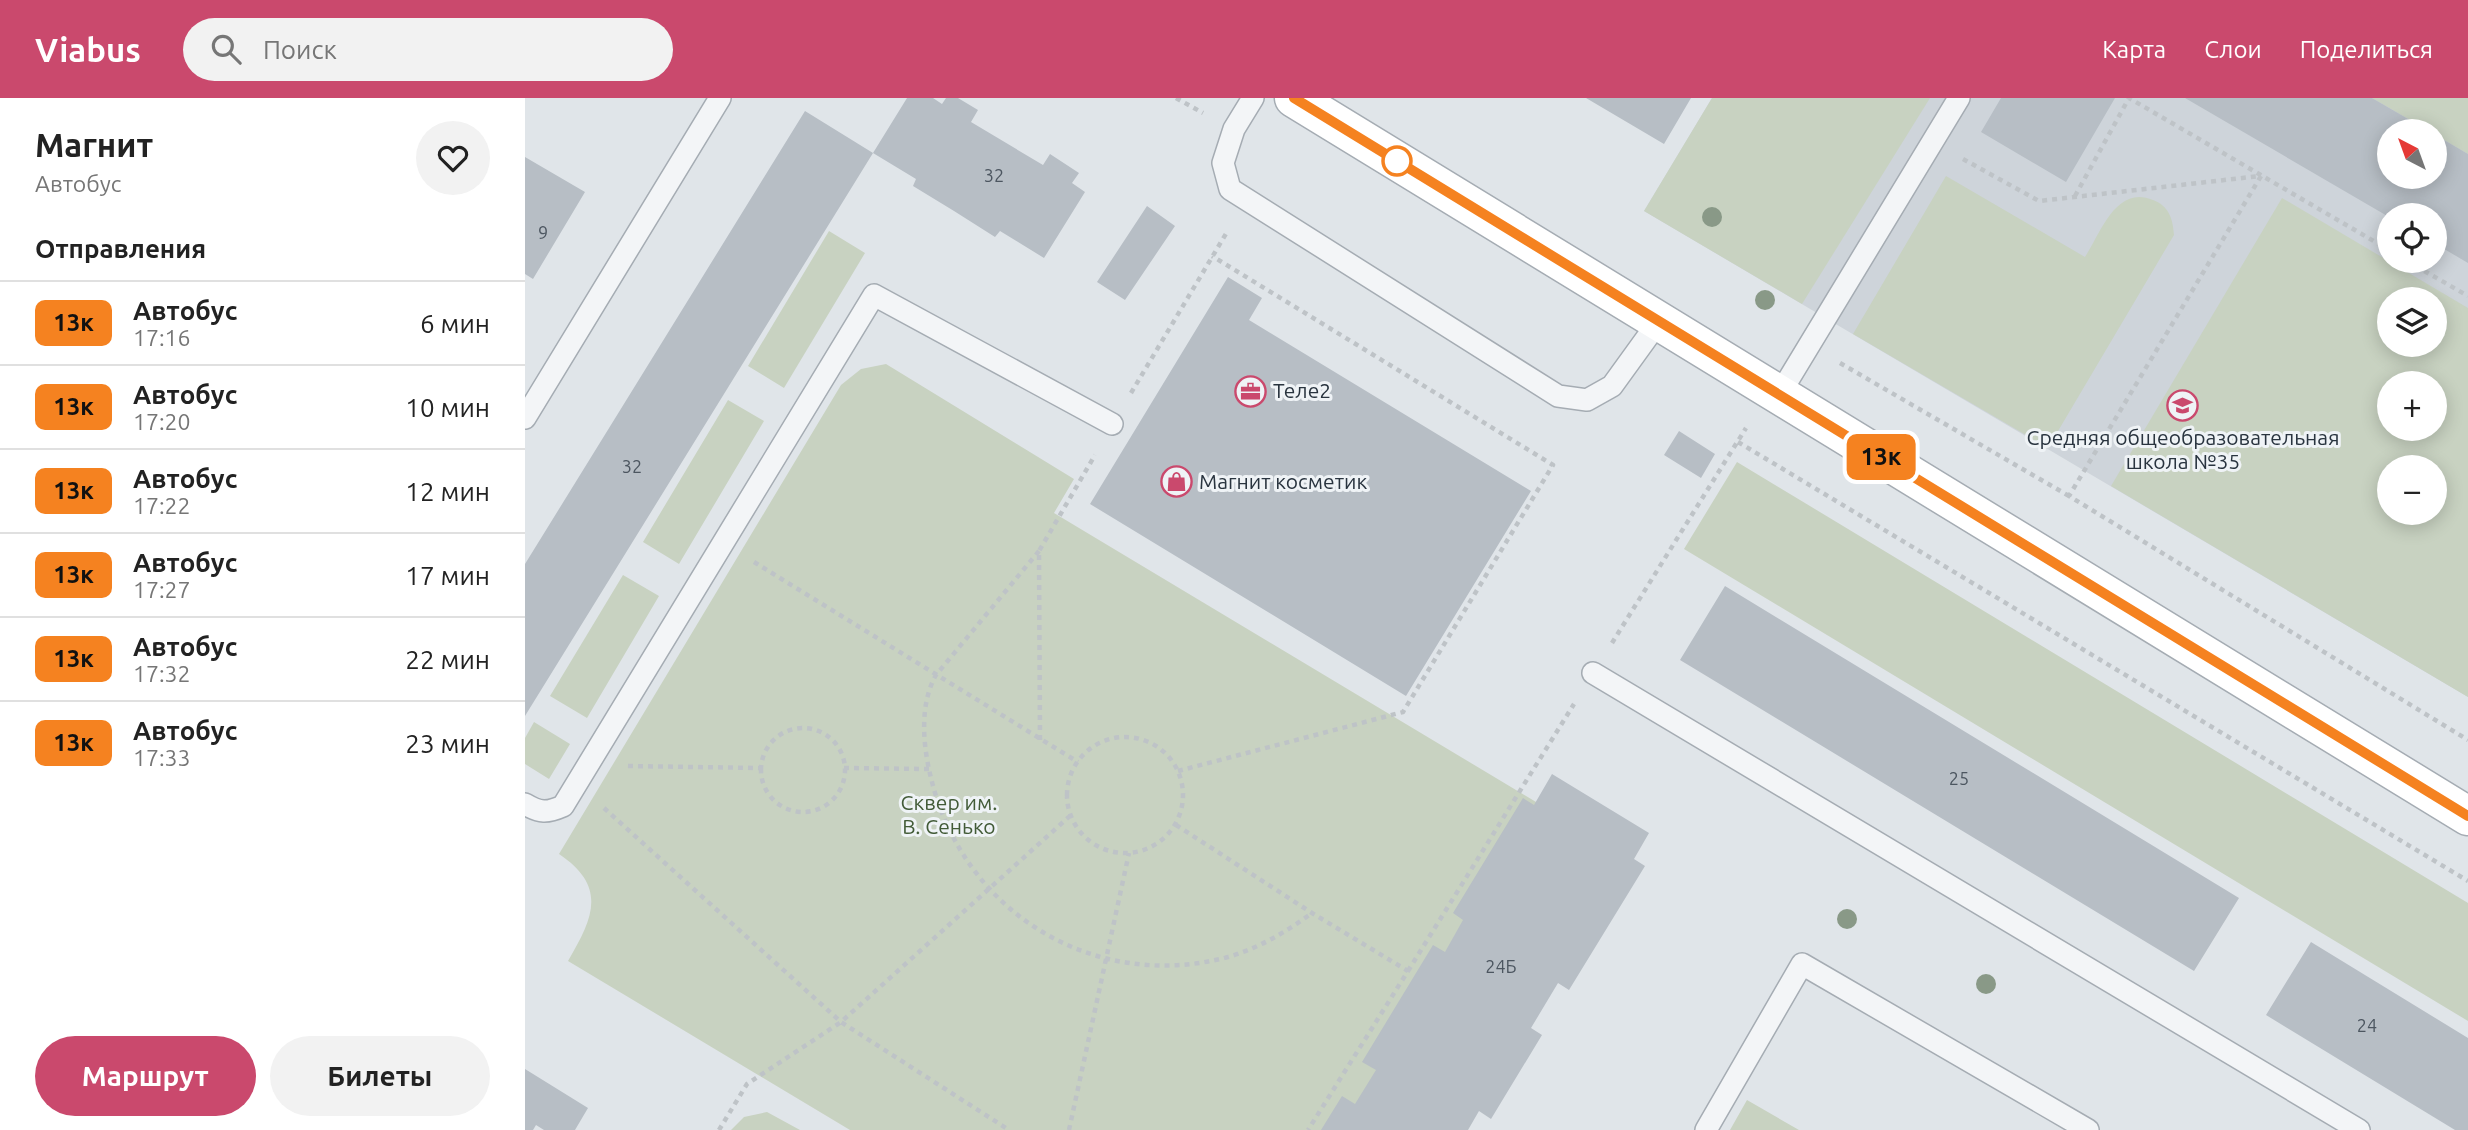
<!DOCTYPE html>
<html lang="ru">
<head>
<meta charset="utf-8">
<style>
  body { margin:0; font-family:Ubuntu,sans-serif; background:#f2f2f2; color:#222; height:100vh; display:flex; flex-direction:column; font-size:26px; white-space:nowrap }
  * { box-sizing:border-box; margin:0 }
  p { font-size:23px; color:#767676 }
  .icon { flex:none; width:38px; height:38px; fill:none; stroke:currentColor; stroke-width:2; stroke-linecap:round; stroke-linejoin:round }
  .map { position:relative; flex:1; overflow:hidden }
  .sheet { display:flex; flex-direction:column; background:#fff; width:525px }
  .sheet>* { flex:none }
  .badge { padding:0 14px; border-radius:10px; font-size:24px; line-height:46px }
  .needle { width:46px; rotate:319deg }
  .buttons { position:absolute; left:1852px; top:21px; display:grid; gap:14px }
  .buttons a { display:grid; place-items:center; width:70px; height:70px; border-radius:50%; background:#fff; box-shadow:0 4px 18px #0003; font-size:35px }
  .map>.badge { position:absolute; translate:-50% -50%; box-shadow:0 0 0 4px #fff }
  h2 { padding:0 35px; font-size:26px; line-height:63px }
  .round { display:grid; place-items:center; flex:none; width:74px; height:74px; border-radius:37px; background:#f2f2f2 }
  .overview { display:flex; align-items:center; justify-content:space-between; height:119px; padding:0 35px }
  h1 { font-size:33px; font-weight:700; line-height:52px }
  .action { display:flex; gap:14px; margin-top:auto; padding:14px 35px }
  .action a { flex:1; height:80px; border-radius:42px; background:#ca496d; color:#fff; font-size:28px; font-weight:700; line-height:80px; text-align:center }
  .action a+a { background:#f2f2f2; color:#222 }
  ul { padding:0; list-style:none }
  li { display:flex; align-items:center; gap:21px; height:84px; padding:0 35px; border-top:2px solid #e0e0e0 }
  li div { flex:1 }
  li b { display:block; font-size:26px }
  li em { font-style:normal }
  li .badge { min-width:77px; font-weight:700; text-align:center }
  header { display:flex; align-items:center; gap:42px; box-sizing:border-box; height:98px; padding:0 35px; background:#ca496d; color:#fff }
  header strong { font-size:33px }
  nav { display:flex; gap:38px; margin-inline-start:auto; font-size:24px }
  .search { width:490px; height:63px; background:#f2f2f2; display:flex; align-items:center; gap:18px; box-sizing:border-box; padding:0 24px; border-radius:38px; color:#767676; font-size:26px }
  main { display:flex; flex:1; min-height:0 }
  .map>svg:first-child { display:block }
</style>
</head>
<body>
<header>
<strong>Viabus</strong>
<div class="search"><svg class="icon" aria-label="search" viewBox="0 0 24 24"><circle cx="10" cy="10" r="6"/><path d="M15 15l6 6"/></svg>Поиск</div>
<nav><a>Карта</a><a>Слои</a><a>Поделиться</a></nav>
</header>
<main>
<section class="sheet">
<div class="overview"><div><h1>Магнит</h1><p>Автобус</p></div><a class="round"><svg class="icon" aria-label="heart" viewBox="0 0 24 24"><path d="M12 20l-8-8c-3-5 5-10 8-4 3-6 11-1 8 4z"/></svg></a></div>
<h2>Отправления</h2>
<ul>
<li><span class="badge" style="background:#f58220;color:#111">13к</span><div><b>Автобус</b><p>17:16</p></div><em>6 мин</em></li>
<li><span class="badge" style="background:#f58220;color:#111">13к</span><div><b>Автобус</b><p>17:20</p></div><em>10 мин</em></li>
<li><span class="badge" style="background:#f58220;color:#111">13к</span><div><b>Автобус</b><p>17:22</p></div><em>12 мин</em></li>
<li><span class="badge" style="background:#f58220;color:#111">13к</span><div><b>Автобус</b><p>17:27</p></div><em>17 мин</em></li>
<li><span class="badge" style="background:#f58220;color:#111">13к</span><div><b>Автобус</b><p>17:32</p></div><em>22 мин</em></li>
<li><span class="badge" style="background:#f58220;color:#111">13к</span><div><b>Автобус</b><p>17:33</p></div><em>23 мин</em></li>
</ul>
<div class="action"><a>Маршрут</a><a>Билеты</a></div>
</section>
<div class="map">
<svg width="1943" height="1032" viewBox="0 0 1943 1032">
  <rect width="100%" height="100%" fill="#e0e5e9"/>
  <!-- built -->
  <path fill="#ced4da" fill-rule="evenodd" d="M1187,0H1943V599L1119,113ZM1864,33H1909V79H1864ZM1864,117H1909V163H1864ZM1864,201H1909V247H1864ZM1864,285H1909V331H1864ZM1864,369H1909V415H1864Z"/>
  <!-- green -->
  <path fill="#c8d2c1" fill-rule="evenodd" d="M1187,0H1405L1277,206L1119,113Z
    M1847,0H1943V56L1909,36V33H1904Z
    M1421,78L1560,159C1575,136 1591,86 1628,102C1644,108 1648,121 1649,137L1523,350L1328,236Z
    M1757,100L1943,210V599L1586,388ZM1864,201H1909V247H1864ZM1864,285H1909V331H1864ZM1864,369H1909V415H1864Z
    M304,133L340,155L259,290L223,268Z
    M361,266L549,381L529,415L1021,710L827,1032H325L43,863C68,820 83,789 34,756L316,287L336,271Z
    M203,302L239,323L154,466L118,444Z
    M1212,364L1943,805V923L1159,451Z
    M98,477L134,498L62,620L25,598Z
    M9,624L45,646L24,681L0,666V640Z
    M1222,1002L1274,1032H1205Z
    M242,1014L275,1032H206L219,1019Z"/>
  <!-- building -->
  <path fill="#b7bec5" d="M382,0H408L417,6L421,0H433L453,12L446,24L518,67L525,56L554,75L547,85L560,94L519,160L475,133L470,139L429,113L388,88L391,81L348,55Z
    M1061,0H1166L1139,46Z
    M1476,0H1590L1541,84L1456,34Z
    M1660,0H1847L1904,33H1864V79H1909V36L1943,56V165L1909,145V117L1864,119Z
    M280,13L348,55L0,618V466Z
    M0,59L60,94L8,181L0,176Z
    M622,108L650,128L600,202L572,184Z
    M703,179L737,200L724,222L1006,393L881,598L565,406Z
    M1154,333L1190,356L1176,380L1139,357Z
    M1200,488L1714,800L1669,873L1155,562Z
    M1027,676L1124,735L1109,761L1120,768L1044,892L1033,885L1006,930L1017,937L966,1021L954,1013L943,1032H796L817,998L830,1006L851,972L837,964L908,847L920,854L938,822L928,815L998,700L1009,707Z
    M1786,844L1943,940V1032H1930L1741,917Z
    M0,971L63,1010L50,1032H19L11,1027L8,1032H0Z"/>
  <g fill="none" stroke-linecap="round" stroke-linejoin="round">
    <defs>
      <path id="lane" d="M728,0L709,31L698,65L705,91L1033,298L1062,302L1087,288L1134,223
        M1254,297L1434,0
        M0,320L195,0
        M1068,575L1834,1032
        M0,706C15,715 22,715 38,708L349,197L587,326
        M1181,1032L1277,866L1563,1032"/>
      <path id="secondary" d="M769,0L1943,718"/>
    </defs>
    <!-- lane casing -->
    <use href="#lane" stroke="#a5acb3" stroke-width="24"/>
    <!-- secondary casing -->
    <use href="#secondary" stroke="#a5acb3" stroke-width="41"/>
    <!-- path -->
    <path stroke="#bec3c7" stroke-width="4.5" stroke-dasharray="5 5" stroke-linecap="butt" d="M651,0L678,15
      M1438,61L1514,103L1735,78
      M1736,78L1544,398L1943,642
      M1550,98L1604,0L1864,152
      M1882,163L1943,198
      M1315,265L1544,398
      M606,295L702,134
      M1213,344L1943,783
      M514,453L411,577C394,607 398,648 406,680C438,814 569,895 703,859C734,850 761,834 787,815
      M229,464L553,664
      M1087,545L1221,330
      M236 672a42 42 0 1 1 84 0a42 42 0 1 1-84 0Z
      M542 697a58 58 0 1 1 116 0a58 58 0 1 1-116 0Z
      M515,642L514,453L570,357
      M103,668L236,670
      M319,670L404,671
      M653,673L878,614L1028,367L687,158
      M79,710L316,924L484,1032
      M651,727L787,815L883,873L783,1032
      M883,873L1049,606
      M194,1032L222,986L316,924L546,717
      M544,1032L604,755"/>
    <!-- lane -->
    <use href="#lane" stroke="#f3f5f7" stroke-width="21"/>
    <!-- secondary -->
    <use href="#secondary" stroke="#fff" stroke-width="38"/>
  </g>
  <!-- trees -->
  <g fill="#899987">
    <circle cx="1187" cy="119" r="10"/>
    <circle cx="1240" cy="202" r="10"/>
    <circle cx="1322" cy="821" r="10"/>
    <circle cx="1461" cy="886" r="10"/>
  </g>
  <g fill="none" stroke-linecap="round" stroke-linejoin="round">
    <defs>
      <path id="line" d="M769,0L1943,718"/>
    </defs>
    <!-- line casing -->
    <use href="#line" stroke="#fff" stroke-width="16"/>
    <!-- line -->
    <use href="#line" stroke="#f58220" stroke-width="10"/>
  </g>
  <!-- icons -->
  <defs>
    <symbol id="office-ring" viewBox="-11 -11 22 22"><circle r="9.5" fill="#eff3f6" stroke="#ca496d" stroke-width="1.5"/><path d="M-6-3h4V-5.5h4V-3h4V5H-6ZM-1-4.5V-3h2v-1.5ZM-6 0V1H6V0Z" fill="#ca496d"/></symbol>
    <symbol id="school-ring" viewBox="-11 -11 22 22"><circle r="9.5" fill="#eff3f6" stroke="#ca496d" stroke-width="1.5"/><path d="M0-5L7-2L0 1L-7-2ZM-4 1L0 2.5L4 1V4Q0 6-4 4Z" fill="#ca496d"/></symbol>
    <symbol id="shop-ring" viewBox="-11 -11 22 22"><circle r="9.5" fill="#eff3f6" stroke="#ca496d" stroke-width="1.5"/><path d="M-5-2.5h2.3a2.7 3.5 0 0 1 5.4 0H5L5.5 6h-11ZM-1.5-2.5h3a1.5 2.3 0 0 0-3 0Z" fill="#ca496d"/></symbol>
  </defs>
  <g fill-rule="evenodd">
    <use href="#office-ring" x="708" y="276" width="35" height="35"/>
    <use href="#school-ring" x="1640" y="290" width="35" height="35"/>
    <use href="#shop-ring" x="634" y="366" width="35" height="35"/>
  </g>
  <!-- markers -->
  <circle fill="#fff" stroke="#f58220" stroke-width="3.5" cx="872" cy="63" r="14"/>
  <g text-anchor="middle" stroke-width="6" stroke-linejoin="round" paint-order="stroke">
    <!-- number labels -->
    <g font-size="18" fill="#4c5660">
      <text x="469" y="84">32</text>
      <text x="18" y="141">9</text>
      <text x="107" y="375">32</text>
      <text x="1434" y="687">25</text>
      <text x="976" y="875">24Б</text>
      <text x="1842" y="934">24</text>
    </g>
    <!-- poi labels -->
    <g font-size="21" fill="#29343f" stroke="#eff3f6" text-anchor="start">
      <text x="748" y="300">Теле2</text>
      <text x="1658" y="347" text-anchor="middle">Средняя общеобразовательная<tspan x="1658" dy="24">школа №35</tspan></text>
      <text x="674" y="391">Магнит косметик</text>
    </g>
    <!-- park labels -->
    <g font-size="21" fill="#425b37" stroke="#eff3f6">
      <text x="424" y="712">Сквер им.<tspan x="424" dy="24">В. Сенько</tspan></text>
    </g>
  </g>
</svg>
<div class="buttons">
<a><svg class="needle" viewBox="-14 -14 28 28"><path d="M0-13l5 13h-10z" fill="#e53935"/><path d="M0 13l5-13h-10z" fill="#767676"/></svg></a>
<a><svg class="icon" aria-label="locate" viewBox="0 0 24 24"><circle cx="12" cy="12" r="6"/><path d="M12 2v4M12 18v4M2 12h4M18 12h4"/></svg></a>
<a><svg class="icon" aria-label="layers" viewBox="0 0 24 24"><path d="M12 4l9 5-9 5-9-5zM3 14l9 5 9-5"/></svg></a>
<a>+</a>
<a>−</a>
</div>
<b class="badge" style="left:1356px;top:359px;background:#f58220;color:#111">13к</b>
</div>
</main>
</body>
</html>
